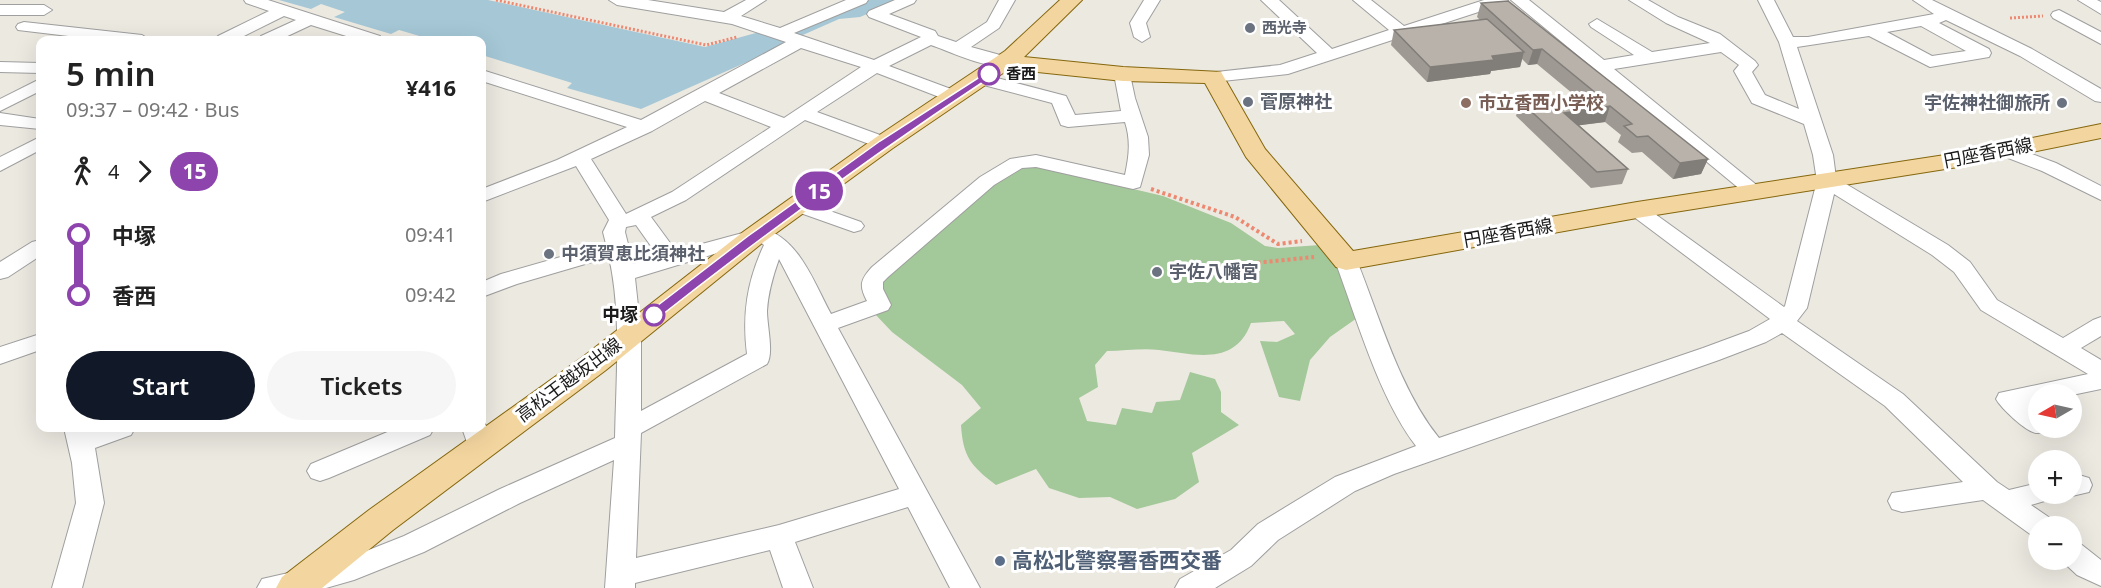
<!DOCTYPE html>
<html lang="en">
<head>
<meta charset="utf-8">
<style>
  body { margin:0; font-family:"Noto Sans","Noto Sans JP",sans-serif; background:#f6f6f6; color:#222; height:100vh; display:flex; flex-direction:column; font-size:22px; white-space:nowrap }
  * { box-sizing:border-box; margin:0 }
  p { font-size:20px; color:#767676 }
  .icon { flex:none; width:33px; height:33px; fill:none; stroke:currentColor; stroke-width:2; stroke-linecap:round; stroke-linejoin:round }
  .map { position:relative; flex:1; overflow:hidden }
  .drawer { position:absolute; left:36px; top:36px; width:450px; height:396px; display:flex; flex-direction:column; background:#fff; border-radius:12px; box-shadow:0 6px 24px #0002 }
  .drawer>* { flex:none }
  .badge { padding:0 12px; border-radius:20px; font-size:21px; line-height:39px }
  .needle { width:39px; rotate:261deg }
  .tools { position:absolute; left:2028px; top:384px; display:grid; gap:12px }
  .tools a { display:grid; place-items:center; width:54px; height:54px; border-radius:50%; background:#fff; box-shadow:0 6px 24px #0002; font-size:30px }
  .map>.badge { position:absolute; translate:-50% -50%; box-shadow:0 0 0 3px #fff }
  .legs { display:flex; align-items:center; gap:9px; height:66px; padding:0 30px; font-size:20px }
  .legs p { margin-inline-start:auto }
  .overview { display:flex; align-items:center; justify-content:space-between; height:102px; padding:0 30px }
  h1 { font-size:33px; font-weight:600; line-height:45px }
  .primary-button { display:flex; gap:12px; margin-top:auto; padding:12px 30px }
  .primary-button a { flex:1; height:69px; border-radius:36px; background:#111827; color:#fff; font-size:24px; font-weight:600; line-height:69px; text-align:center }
  .primary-button a+a { background:#f6f6f6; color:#222 }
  ul { padding:0 30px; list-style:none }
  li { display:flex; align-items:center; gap:21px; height:60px; font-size:22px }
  li i { display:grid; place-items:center; width:9px; height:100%; margin:0 8px; background:currentColor }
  li i::after { content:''; width:15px; height:15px; margin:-8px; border:4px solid; border-radius:50%; background:#fff }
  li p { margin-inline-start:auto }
  li:first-child i { background:linear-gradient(#0000 50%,currentColor 0) }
  li:last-child i { background:linear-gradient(currentColor 50%,#0000 0) }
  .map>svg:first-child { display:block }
</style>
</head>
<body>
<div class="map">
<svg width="2101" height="588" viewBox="0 0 2101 588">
  <rect width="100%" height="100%" fill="#ece9e1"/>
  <!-- forest -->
  <path fill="#a3c899" d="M1016,166L1040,167L1163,196L1231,223L1265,246L1278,248L1320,245L1340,272L1357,318L1330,337L1310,360L1300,401L1279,397L1260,341L1277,342L1295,334L1284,321L1251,323C1235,367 1194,354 1159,350C1142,348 1124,351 1107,351L1095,365L1098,387L1079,398L1087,421L1116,425L1122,408L1152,413L1156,402L1180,400L1190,372L1215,379L1221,392V412L1239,425L1192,453L1199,482L1175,499L1137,509L1110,497L1079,498L1049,488L1036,469L996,485C971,466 963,457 961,425L981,408L962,385L892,332L875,314L880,284L891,268Z"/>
  <!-- water -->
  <path fill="#a5c7d6" d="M279,0H488L705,47L763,31L796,30L869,0H900L860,17L839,19L787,42L781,47L641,109L567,88L572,83L482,55V40H433L399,30L391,34L334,17L345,12L321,4L311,9Z"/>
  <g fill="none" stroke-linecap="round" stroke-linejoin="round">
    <defs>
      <path id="minor" d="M244,0H268L380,36L382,40H359L311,25L279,40H259L261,36L296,20L284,16L236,40H216L218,36L269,11L246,3Z
        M609,0H648L724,12L746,0H766L741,16L780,28L846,0H868L866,3L794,33L874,60L921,37L869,17L867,14L869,11L895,0H916L914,3L889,14L935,31L938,36L956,42L987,22L999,0H1015L999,28L971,47L1011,58L1014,62L1011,66C991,71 951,52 931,45L889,66L959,92L962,96L959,100H947L877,73L817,112L891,139L893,143L891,147H877L805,120L686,200L651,217L676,251L761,228C799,237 814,283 831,314L867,301C859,286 860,280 872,267L980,177L1010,159L1036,155L1125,175C1129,156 1131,141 1125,122L1068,127L1061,125L1052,103L976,83L973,79L976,75L982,74L1066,96L1075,115L1121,111L1114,74L1117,70H1129L1135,98L1148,137L1149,155L1140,187L1133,189L1036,167L1022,168L994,185L888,277L883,282V289L891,305L888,310L838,328L980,588H950L908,507L795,542L813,588H783L770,550L635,583V588H605L614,460L520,503L424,552L354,580L326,588H257L262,579L341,561L404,536L500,489L615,438C616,378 622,315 609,257L517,284L482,297V282L501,274L606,244L603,232L609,220L576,166L482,202V189L557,160L627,127L482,81V70L641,120L786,42L732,24L617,5ZM801,48L861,67L784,118L719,93ZM705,101L771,127L672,192L626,214L591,159L652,131ZM636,225L658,256L633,264L625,232L626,227ZM760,242L764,245C747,281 742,315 747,354L641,411V334L635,278L724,251ZM779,259L899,489L779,525L636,558L641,433L767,364C774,353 767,326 767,311C768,293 773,276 779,259Z
        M1144,0H1160L1146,23L1150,37L1142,42L1134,37L1130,23Z
        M1261,0H1279L1332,49L1389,30L1353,0H1371L1404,26L1484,0H1508L1506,3L1288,74L1213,82L1207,81L1204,77L1207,73L1280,65L1317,53Z
        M1511,0H1529L1604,60L1634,55L1591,27L1589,24L1597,19L1652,52L1710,43L1666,23L1629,0H1648L1678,17L1720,34L1755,61L1758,65L1752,72L1765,95L1799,109L1779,42L1758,0H1774L1793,37H1808L1934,14L1913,0H1932L2032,49L2101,89V102L2095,101L2020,56L1946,20L1939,23L1989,49L1991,53L1989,57L1930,67L1869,36L1797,47L1833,155L1836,178L1948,245L1970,262L1997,300L2063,338L2093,320L2101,317V336L2081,348L2101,360V389L2072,395L2038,394V402L2030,403L2038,410V428H2049L2047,431C2046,431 2039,433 2037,433C2027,433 2001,408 1996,399L1999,393L2088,374L1981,310L1954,272L1932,255L1834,194L1807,308L1797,321L1903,394L1997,482L2009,490L2038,483V494H2051L2048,500L2031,505L2050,518L2054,526H2038V537L2030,534L1983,500L1902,512L1892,509L1888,501L1892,493L1963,482L1885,406L1782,333L1766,342L1719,360L1394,474L1355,491L1278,540L1251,566L1215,588H1175L1180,579L1231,550L1258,524L1335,477L1416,446C1379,398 1357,319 1335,261L1338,256L1346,254L1354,256L1357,261C1380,318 1400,390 1439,438L1703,348L1749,331L1770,319L1630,214L1627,210L1630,206L1637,204L1644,206L1784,307L1785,306L1817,181L1813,155L1804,124L1752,103L1734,71L1739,65L1721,52L1614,69L1764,191L1761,195H1747ZM1921,26L1966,51L1932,56L1887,32Z
        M2078,0H2097L2101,2V14Z
        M0,5H44L52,10L44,15H0Z
        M2059,10L2101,32V44L2053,18L2051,15L2053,12Z
        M24,22L142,35L150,40H102L18,30L16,27L18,24Z
        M0,62L40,63V73L0,72Z
        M40,79V91L0,111V99Z
        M0,113L40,119V129L0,125Z
        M40,137V150L0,171V157Z
        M2002,143L2056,163L2101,186V200L2042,171L1995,153L1992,149L1995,145Z
        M799,200L861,222L864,226L861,230L854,232L792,210L789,206L792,202Z
        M40,240V256L8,277L0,279V262L32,242Z
        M40,334V350L0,364V347Z
        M482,421L488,428L493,447L489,454L480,457L471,454L462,428H482Z
        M64,428H135L131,435L95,448L104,503L82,588H52L76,503L72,463Z
        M397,428H434L430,435L329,478L320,481L311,478L307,471L311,464Z
        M2079,475L2089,478L2092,485L2089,492L2072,496L2063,494H2072V476Z
        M2072,541L2082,545L2101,560V586L2077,575L2062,561L2061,560H2072Z"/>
      <path id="major" d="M1060,0H1082L1024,57L1123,67L1221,72L1265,149L1353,251L1637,202L1958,153L2101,124V138L1958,167L1637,218L1346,270L1336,267L1246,157L1205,83L1123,81L1009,69L893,148L761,244L606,370L393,530L322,588H276L282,577L369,510L584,356L743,232L875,138L1005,51Z"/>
    </defs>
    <!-- minor casing -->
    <use href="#minor" stroke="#9f9f9f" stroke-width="2"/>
    <!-- major casing -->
    <use href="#major" stroke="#85670d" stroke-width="2"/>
    <!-- path-far1 -->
    <path stroke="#ed8871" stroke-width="3" stroke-dasharray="2 2" stroke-linecap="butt" d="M496,0L706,45L737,37
      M2010,18L2043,16"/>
    <!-- path -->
    <path stroke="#ed8871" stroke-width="4" stroke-dasharray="3 3" stroke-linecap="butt" d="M1151,189L1235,217L1278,244L1302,241
      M1186,270L1314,257"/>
    <!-- minor -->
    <use href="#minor" fill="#fff" fill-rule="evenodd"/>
    <!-- major -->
    <use href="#major" fill="#f3d59f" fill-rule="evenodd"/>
  </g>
  <!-- wall -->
  <path fill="#9e9993" d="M1481,3L1708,159L1701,174L1673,179L1642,152L1632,153L1618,142L1621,135L1605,122L1579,125L1628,169L1622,184L1591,188L1516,116L1520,101L1553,106L1561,105L1563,100L1578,98L1537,64L1528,65L1522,59L1520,67L1491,71L1490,74L1427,82L1391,45L1394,30L1480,20L1477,17Z"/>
  <!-- shaded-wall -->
  <path fill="#817d78" d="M1542,49L1537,64L1528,65L1533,50Z
    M1524,52L1520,67L1491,71L1490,74L1427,82L1430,67L1492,56Z
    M1610,106L1605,122L1559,128L1564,113Z
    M1708,159L1701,174L1673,179L1680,163Z"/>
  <!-- building -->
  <path fill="#b8b2ab" stroke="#817d78" stroke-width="1.5" d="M1508,1L1708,159L1680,163L1648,136L1637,137L1624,126L1632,124L1610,106L1564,113L1628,169L1597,172L1520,101L1544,98L1553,106L1568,105L1563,100L1586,97L1592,100L1603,99L1542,49L1533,50L1481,3Z
    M1487,19L1524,52L1492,56L1494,60L1430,67L1394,30Z"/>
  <!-- line-1 -->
  <path fill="#8e44ad" stroke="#fff" stroke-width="1.5" d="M989,71L993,74L992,76C877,152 766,233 658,318H649V312L748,236L880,141Z"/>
  <!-- markers -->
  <g fill="#6b7280" stroke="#fff" stroke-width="2">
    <circle cx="1250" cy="28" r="6"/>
    <circle cx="1248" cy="102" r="6"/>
    <circle cx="2062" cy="103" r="6"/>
    <circle cx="549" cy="254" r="6"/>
    <circle cx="1157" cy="272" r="6"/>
  </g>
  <g fill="#fff" stroke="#8e44ad" stroke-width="3">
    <circle cx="989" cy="74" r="10"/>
    <circle cx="654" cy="315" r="10"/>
  </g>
  <circle fill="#8d6e63" stroke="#fff" stroke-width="2" cx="1466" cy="103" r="6"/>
  <circle fill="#5c6f8a" stroke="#fff" stroke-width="2" cx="1000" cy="561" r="6"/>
  <g text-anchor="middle" stroke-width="6" stroke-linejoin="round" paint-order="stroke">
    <!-- far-worship labels -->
    <g font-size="15" font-weight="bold" fill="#5b616d" stroke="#fff" text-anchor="start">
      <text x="1262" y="33">西光寺</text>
    </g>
    <!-- far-stop labels -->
    <g font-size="15" font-weight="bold" fill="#1b1b1b" stroke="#fff" text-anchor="start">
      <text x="1006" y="79">香西</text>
    </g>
    <!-- worship labels -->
    <g font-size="18" font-weight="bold" fill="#5b616d" stroke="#fff" text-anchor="start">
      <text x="1260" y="108">菅原神社</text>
      <text x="2050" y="109" text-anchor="end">宇佐神社御旅所</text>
      <text x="561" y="260">中須賀恵比須神社</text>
      <text x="1169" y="278">宇佐八幡宮</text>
    </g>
    <!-- education labels -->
    <g font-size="18" font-weight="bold" fill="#785e54" stroke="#fff" text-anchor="start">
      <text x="1478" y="109">市立香西小学校</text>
    </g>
    <!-- street labels -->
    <g font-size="18" fill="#1b1b1b" stroke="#fff">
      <text transform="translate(1988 153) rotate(-11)" y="6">円座香西線</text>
      <text transform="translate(1508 233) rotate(-10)" y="6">円座香西線</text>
      <text transform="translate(569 380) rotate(-37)" y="6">高松王越坂出線</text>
    </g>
    <!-- stop labels -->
    <g font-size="18" font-weight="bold" fill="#1b1b1b" stroke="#fff" text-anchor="end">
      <text x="638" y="321">中塚</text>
    </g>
    <!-- near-service labels -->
    <g font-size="21" font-weight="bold" fill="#4e5e75" stroke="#fff" text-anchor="start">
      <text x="1012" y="568">高松北警察署香西交番</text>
    </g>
  </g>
</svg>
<div class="tools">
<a><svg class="needle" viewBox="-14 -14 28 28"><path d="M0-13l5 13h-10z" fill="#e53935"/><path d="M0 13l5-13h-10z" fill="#767676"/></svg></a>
<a>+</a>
<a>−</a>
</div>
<b class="badge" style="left:819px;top:191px;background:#8e44ad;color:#fff">15</b>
<section class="drawer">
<div class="overview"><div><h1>5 min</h1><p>09:37 – 09:42 · Bus</p></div><b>¥416</b></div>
<div class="legs"><svg class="icon" aria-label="walk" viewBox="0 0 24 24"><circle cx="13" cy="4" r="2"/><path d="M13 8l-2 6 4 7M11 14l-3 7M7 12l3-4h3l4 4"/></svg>4<svg class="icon" aria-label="forward" viewBox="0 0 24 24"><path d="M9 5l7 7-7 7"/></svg><b class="badge" style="background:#8e44ad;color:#fff">15</b></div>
<ul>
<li><i style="color:#8e44ad"></i><b>中塚</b><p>09:41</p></li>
<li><i style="color:#8e44ad"></i><b>香西</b><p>09:42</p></li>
</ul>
<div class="primary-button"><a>Start</a><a>Tickets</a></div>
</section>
</div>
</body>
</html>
